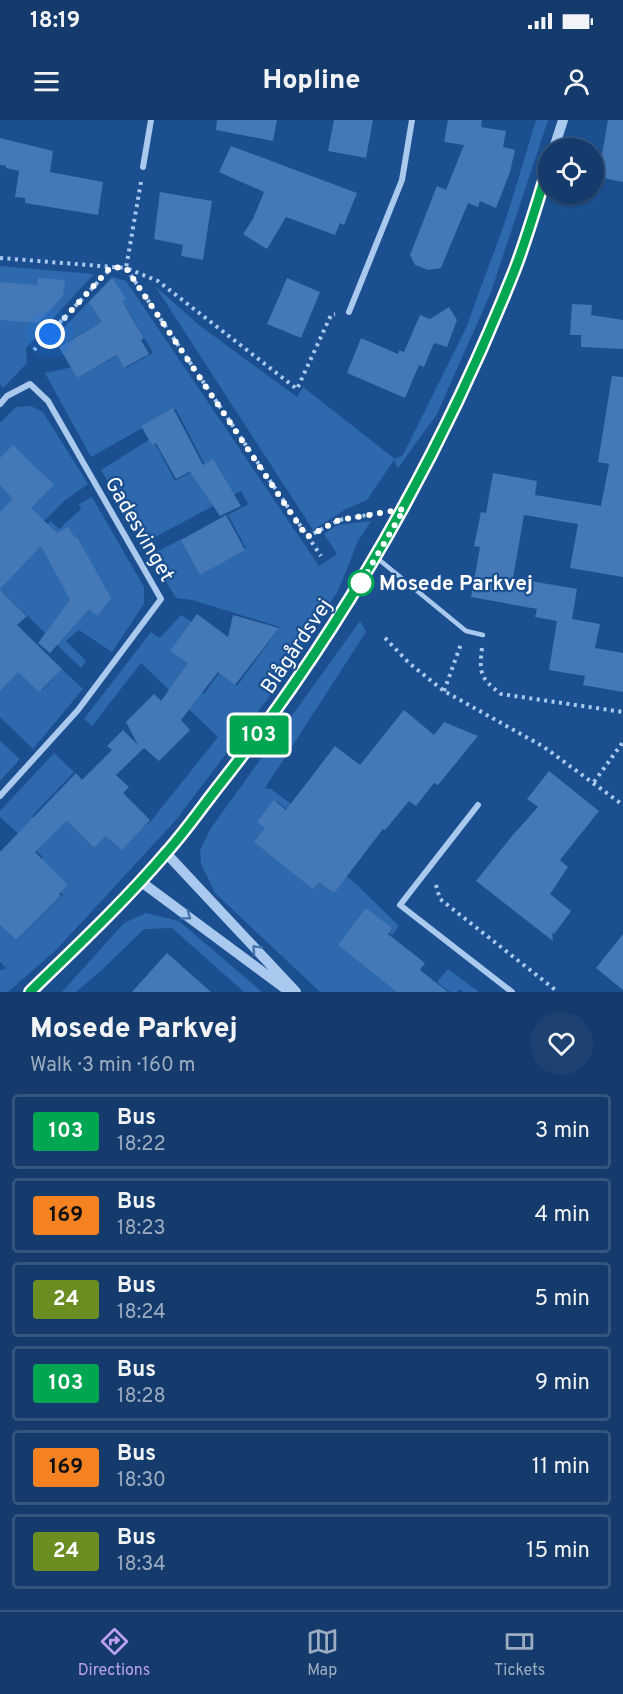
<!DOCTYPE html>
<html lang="en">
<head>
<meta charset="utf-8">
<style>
  body { margin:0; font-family:Overpass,sans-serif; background:#1d4271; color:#f1f3f6; height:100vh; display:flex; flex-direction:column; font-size:22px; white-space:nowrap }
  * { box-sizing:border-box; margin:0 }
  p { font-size:20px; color:#9dadc1 }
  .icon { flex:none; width:33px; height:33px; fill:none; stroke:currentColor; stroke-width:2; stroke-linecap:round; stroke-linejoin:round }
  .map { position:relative; height:872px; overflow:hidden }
  .side { display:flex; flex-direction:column; background:#143b6b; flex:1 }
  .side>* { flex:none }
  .badge { padding:0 12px; border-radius:4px; font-size:21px; line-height:39px }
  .controls { position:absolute; left:538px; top:18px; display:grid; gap:12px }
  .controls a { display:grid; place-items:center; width:66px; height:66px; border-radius:50%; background:#143b6b; box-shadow:0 2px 4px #0004,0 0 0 2px #33557e; font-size:30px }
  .you { position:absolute; width:30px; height:30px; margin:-15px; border:4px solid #fff; border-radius:50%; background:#1a73e8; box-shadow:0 0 0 9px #1a73e833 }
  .map>.badge { position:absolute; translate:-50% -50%; box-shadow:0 0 0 3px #fff }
  .round { display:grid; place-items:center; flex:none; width:63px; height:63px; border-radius:32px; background:#1d4271 }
  .headline { display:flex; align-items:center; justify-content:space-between; height:102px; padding:0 30px }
  h1 { font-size:28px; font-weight:800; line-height:45px }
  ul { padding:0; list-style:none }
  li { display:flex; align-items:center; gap:18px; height:75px; margin:0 12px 9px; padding:0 18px; border:3px solid #33557e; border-radius:6px }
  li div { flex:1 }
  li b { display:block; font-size:22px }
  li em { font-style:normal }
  li .badge { min-width:66px; font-weight:700; text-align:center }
  .status { display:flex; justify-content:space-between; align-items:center; height:42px; padding:0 30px; background:#143b6b; direction:ltr }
  .status svg { height:16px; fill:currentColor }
  header { display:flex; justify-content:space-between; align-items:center; height:78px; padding:0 30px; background:#143b6b; font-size:27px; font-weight:800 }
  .tabs { display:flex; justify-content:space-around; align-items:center; height:84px; border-top:2px solid #33557e; background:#143b6b; font-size:16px; color:#9dadc1 }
  .tabs a { display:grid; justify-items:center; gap:3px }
  .tabs .active { color:#bca0f2 }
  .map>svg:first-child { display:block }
</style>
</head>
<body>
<div class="status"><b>18:19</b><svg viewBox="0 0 49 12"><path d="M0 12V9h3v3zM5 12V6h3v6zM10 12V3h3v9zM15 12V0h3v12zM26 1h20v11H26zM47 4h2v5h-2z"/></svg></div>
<header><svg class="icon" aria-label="menu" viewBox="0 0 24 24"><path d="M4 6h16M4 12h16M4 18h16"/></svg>Hopline<svg class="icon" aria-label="person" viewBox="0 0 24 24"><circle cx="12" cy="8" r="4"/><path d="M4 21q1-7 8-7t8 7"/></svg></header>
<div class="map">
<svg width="623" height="872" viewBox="0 0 623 872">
  <rect width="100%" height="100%" fill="#1b4f8f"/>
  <!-- green -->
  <path fill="#2e69ad" d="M536,0H548L491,172L437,294L398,348L394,340L367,380L346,389L313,410L155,166L199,205L297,277L303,267L395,339L403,335L466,208L506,99Z
    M0,146L94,154L26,228L27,243L3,268L0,264Z
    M112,157L126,161L319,446L337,434L324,414L337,405L371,401L358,421L338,471L266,581L176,700L56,830L8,872H0V850L7,849L0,842V805L16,820L63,775L34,748L43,737L0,697V691L54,633L74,652L32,696L51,716L67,701L94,728L125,697L139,711L151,701L218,617L141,543L92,606L84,599L151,512L160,518L181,495L192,502L178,520L197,536L181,558L204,574L220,552L237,566L280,507L192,480L176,478L150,435L182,419L202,453L246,428L228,395L248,384L241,371L144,423L101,350L152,318L175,361L205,345L176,289L91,337L45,253L73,247L79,257L118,235L126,248L153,233L127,188L61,225L44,229Z
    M31,286L43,292L88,364L64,381L42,403L27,388L0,343V303L16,287Z
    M0,356L21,377L30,421L51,401L59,409L81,389L79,384L92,377L144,467V484L112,532L79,510L66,521L86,541L81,548L4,473L0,476Z
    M360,501L366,512L265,668L271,669L325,709L292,693L276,681L266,694L355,763L399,806L392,815L376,801L401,872H320L215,773L201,744L200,730L211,708Z
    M0,531L42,570L62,549L83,569L33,629L0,597Z
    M0,621L20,639L0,661Z
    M146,793L179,801L262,872H244L172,808L144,809L103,849L76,872H62L124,803Z
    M448,849L479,872H463L459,869L457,872H450L437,862Z"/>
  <!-- building -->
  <path fill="#4478b7" d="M217,0H277L273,21L216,10Z
    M334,0H373L366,38L328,31Z
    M448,0H482L481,7L506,11L503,27L515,30L510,52L496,88L480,81L478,87L468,83L441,148L428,150L415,145L410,135L437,66L446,70L464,25L444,22Z
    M608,0H623V62L598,57Z
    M0,18L53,31L50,52L103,62L98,95L25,83V78L15,77L19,51L6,48V46L0,45Z
    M231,26L357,73L344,105L340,103L335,115L286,97L267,129L243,114L253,99L264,72L219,52Z
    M160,72L212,81L203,140L181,136L183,125L154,119Z
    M38,158L65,160L63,176L38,203L0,200V162L37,165Z
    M112,158L126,179L122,181L144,218L141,220L149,234L124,248L117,235L77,258L59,227L102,202L89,182Z
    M287,158L320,172L301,218L267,204Z
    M572,184L592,185L591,195L623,200V229L581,227V215H570Z
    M449,187L457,200L447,227L434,223L424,247L419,245L405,278L347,253L361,218L398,234L399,230L404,232L420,195L430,199Z
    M612,256L623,257V457L570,448L578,404L524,395L513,458L577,469L572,499L600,504L595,528L623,533V572L583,565L585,556L549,550L557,501L535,497L537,489L471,477L480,427L474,426L481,392L486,393L493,353L537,361L535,375L601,386L609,344L598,342Z
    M173,288L203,345L213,339L241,386L220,396L190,352L197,348L176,359L156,323L152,325L141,306Z
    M13,325L54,365L31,388L57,413L68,407L75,418L77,417L111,478L98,496L89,489L50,533L38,523L70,480L41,426L0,469V392L13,379L0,365V338Z
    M226,395L245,430L200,455L181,420Z
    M0,470L27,496L17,505L62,549L39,572L18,552L0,571Z
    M197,494L228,517L233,495L279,508L235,565L218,552L181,600L190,610L159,641L144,628L116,655L129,667L123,673L150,700L122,730L106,716L94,728L67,701L35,732L68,765L59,774L61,776L16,820L0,805V732L76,653L82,660L112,630L107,626L123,610L138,625L126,602L154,574L161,581L188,543L170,531Z
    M404,590L434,615L444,602L478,616L438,665L434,663L416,686L409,681L385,710L383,709L334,773L319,762L313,769L254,722L265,708L257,702L274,680L286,690L335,626L360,645Z
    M549,651L599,691L560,740L568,747L550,774L571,791L554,814L552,813L553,821L476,761L512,716L538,687L527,679Z
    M366,788L392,808L388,814L425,843L420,850L448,872H397L338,825Z
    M623,814V870L596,848Z
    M167,833L211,872H132Z"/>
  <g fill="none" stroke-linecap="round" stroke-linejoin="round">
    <!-- path -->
    <path stroke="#a9c9ee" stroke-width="4" stroke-dasharray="3 4.5" stroke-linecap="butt" d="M141,62L126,148L158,161L297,269L331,195L335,194
      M0,138L126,148L321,436
      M34,230L111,148
      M307,417L339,400L379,393
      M385,518L409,543L444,571L544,627L623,685
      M482,528C479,553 480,558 501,574L623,592
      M444,571L461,524
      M594,662L623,622
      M436,765L440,779L558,872"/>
    <!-- service -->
    <path stroke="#a9c9ee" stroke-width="4.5" d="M377,438L466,511L483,515"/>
    <!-- minor -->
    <path stroke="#a9c9ee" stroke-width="6" d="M143,47L151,0
      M349,192L402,60L412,0
      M0,284L7,276L30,264L48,281L161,479L78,590L0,676
      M478,685L400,785L512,872"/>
    <!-- tertiary -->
    <path stroke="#a9c9ee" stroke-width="10" d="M554,28L563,0
      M166,733L296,872
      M140,761L287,870
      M30,872C76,827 123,783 165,734C185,712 202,687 221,664C344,507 442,335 515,149C528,115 538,79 549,45"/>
  </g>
  <!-- one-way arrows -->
  <defs><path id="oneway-chevron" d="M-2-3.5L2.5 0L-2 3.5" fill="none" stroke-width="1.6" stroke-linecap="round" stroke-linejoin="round" transform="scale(1.5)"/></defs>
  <g stroke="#4674ac">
    <use href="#oneway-chevron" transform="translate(187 796) rotate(37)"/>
    <use href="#oneway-chevron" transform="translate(256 829) rotate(-133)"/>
  </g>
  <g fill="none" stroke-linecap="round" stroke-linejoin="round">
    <defs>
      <path id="line" d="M30,872C76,827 123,783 165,734C184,713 200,690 217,668C342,510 441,336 515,149C528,115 538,79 549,45"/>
    </defs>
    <!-- line casing -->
    <use href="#line" stroke="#fff" stroke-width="14"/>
    <!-- line -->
    <use href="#line" stroke="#00a651" stroke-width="9"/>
    <!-- walk -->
    <path stroke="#fff" stroke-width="6" stroke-dasharray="0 10.8" d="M50,214L111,147L126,148L307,417L339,400L404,389L361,463"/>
  </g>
  <!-- markers -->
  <circle fill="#fff" stroke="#00a651" stroke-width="3" cx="361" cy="463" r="12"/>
  <g text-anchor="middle" stroke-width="4.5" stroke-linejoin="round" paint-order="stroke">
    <!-- street labels -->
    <g font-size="21" fill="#fff" stroke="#1b4f8f">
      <text transform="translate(140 409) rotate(60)" y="7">Gadesvinget</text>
      <text transform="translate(296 526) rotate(-56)" y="7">Blågårdsvej</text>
    </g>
    <!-- stop labels -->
    <g font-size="21" font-weight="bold" fill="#fff" stroke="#1b4f8f" text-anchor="start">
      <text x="379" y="470">Mosede Parkvej</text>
    </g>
  </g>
</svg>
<div class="controls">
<a><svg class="icon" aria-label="locate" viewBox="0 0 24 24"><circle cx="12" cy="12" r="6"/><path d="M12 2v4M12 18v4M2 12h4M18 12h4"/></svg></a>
</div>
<div class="you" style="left:50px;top:214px"></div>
<b class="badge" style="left:259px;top:615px;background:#00a651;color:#fff">103</b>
</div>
<section class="side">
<div class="headline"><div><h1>Mosede Parkvej</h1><p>Walk · 3 min · 160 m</p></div><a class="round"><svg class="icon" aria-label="heart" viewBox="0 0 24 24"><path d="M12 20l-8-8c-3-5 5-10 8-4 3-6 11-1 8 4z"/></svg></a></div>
<ul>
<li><span class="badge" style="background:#00a651;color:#fff">103</span><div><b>Bus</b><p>18:22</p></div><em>3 min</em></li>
<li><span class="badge" style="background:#f58220;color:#111">169</span><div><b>Bus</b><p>18:23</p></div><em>4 min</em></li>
<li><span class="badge" style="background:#6b8e23;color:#fff">24</span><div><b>Bus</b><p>18:24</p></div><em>5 min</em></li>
<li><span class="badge" style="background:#00a651;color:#fff">103</span><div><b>Bus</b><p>18:28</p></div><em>9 min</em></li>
<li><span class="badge" style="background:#f58220;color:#111">169</span><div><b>Bus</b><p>18:30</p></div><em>11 min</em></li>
<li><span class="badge" style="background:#6b8e23;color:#fff">24</span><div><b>Bus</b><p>18:34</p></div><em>15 min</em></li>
</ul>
</section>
<nav class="tabs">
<a class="active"><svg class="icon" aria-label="directions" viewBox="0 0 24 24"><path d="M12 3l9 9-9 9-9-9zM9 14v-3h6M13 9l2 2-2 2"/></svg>Directions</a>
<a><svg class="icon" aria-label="map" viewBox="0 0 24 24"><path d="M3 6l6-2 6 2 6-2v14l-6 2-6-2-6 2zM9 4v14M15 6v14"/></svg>Map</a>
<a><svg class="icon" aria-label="tickets" viewBox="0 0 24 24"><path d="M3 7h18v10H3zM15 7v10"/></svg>Tickets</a>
</nav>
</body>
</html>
